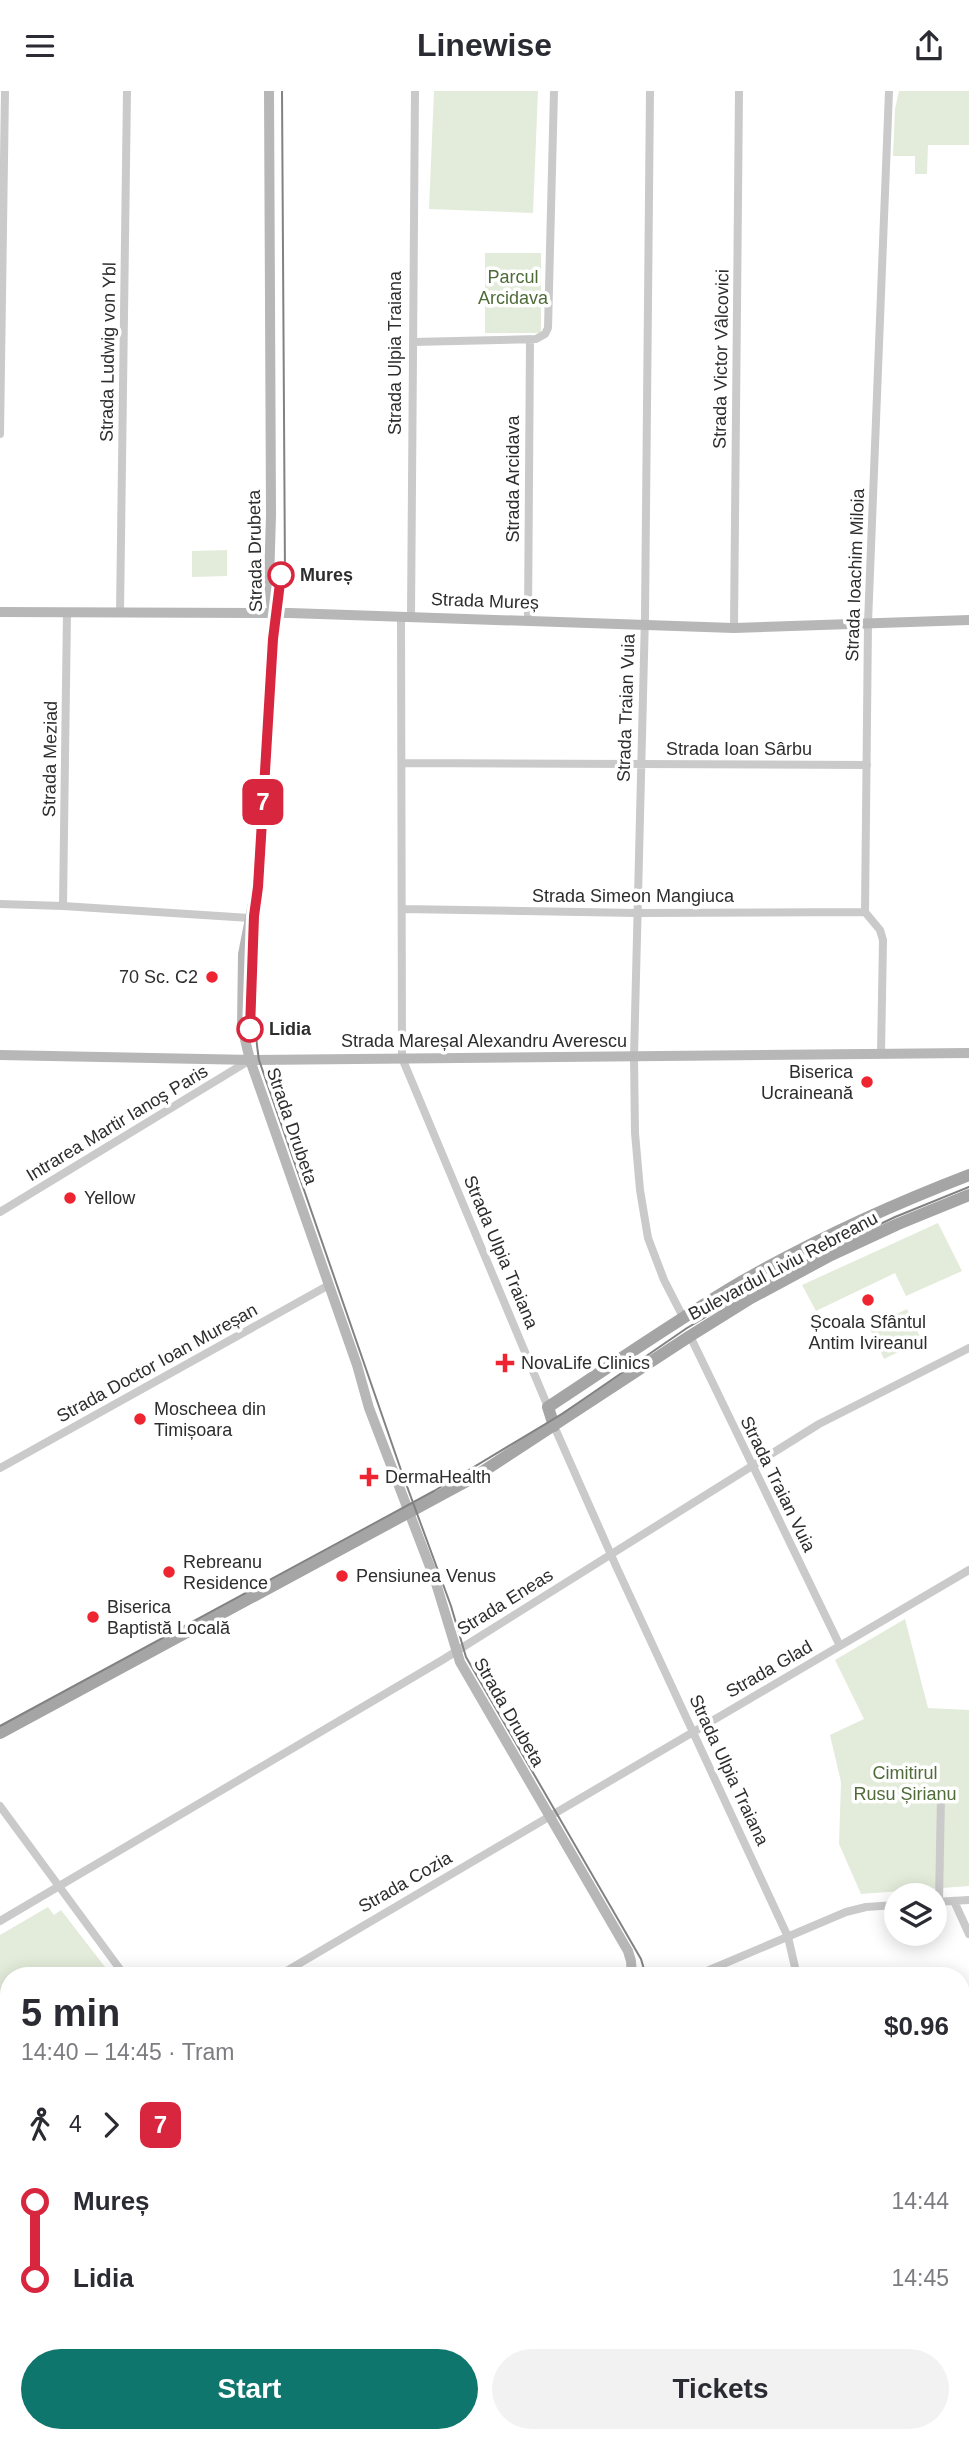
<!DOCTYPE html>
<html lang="en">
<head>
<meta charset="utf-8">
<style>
  body { margin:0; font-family:Arial,sans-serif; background:#f2f2f3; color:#2b2b33; height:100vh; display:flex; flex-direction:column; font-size:26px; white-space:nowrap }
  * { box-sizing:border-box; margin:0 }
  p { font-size:23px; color:#7c7c81 }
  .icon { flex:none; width:38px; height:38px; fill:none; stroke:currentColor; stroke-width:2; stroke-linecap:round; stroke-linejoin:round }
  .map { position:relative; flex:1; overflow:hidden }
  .sheet { position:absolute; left:0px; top:1876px; width:970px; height:476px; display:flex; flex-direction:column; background:#fff; border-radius:28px 28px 0 0; box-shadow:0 4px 18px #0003 }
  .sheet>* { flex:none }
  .badge { padding:0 14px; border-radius:10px; font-size:24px; line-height:46px }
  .fabs { position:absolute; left:884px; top:1792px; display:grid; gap:14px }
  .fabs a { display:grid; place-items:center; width:63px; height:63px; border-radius:50%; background:#fff; box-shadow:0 4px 18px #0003; font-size:35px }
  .map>.badge { position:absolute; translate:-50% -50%; box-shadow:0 0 0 4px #fff }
  .legs { display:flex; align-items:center; gap:10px; height:77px; padding:0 21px; font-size:23px }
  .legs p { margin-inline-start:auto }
  .headline { display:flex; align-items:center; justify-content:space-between; height:119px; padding:0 21px }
  h1 { font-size:38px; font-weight:600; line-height:52px }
  .primary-button { display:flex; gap:14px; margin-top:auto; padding:14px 21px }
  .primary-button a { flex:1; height:80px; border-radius:42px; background:#0f766e; color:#fff; font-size:28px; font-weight:600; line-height:80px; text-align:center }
  .primary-button a+a { background:#f2f2f3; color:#2b2b33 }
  ul { padding:0 21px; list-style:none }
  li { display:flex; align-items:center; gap:24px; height:77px; font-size:26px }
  li i { display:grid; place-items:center; width:10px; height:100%; margin:0 9px; background:currentColor }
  li i::after { content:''; width:18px; height:18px; margin:-9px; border:5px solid; border-radius:50%; background:#fff }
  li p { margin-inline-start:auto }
  li:first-child i { background:linear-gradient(#0000 50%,currentColor 0) }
  li:last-child i { background:linear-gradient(currentColor 50%,#0000 0) }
  header { display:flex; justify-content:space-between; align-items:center; height:91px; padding:0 21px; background:#fff; font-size:32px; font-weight:600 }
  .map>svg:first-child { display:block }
</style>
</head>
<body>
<header><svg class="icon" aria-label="menu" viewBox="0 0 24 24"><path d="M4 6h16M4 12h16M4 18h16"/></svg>Linewise<svg class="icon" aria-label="share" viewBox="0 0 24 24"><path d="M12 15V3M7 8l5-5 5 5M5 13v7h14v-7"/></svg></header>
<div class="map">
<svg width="969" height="2352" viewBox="0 0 969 2352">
  <rect width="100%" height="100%" fill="#fff"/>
  <!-- green -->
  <path fill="#e3ecda" d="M434,0H538L533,122L429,118Z
    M899,0H969V54H928L927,83H915V65H893L895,18Z
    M485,162H541V242H485Z
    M227,459V485L192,486V460Z
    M938,1132L962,1180L906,1205L895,1182L816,1220L802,1194Z
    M907,1218L922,1250L884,1268L869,1236Z
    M905,1528L928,1617L969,1619V1795L861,1803L839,1753L841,1691L830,1644L864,1628L835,1569Z
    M48,1816L54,1824L61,1819L112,1885H9V2033L0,2039V1844Z"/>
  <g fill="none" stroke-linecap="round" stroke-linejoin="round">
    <!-- street -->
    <path stroke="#cacaca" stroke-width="8" d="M650,0L645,525L634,966L635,1042L640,1099L648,1147L664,1189L683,1226
      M413,251L536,248L545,243L548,237L554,0
      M0,343L5,0
      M120,522L127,0
      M401,525L402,967L548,1316
      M411,525L415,0
      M528,528L530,248
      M734,537L739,0
      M402,672L867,674
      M0,813L63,815L250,827
      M63,815L67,521
      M402,818L637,822L865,821
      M881,963L883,849L880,839L865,821L868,532L889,0
      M0,1121L250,969
      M690,1245L840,1555
      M554,1335L616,1475L788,1846L797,1885
      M0,1377L329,1194
      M0,1715L125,1885
      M954,1810L969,1843
      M934,1811L969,1809
      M939,1811L941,1705
      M0,1830L444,1568L819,1333L969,1257
      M278,1885L969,1479
      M695,1885L846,1821L866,1816L896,1814
      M0,2052L9,2047
      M0,2062L9,2079
      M0,2228L9,2223
      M535,2343L558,2352
      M730,2343V2344
      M954,2343L960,2352
      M102,2352L117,2343
      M381,2352V2343
      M604,2352L613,2343"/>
    <!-- secondary -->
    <path stroke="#b7b7b7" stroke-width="10" d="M269,0L271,424L269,492L273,529L256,797L243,863L242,936L250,969L357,1274L369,1317L435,1489L460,1571L628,1860L631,1870L632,1885
      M0,521L290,522L734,537L969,529
      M0,964L254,969L969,962
      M961,2177L969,2171
      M615,2352V2343
      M658,2352L674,2343"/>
    <!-- primary -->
    <path stroke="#a5a5a5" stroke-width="12" d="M554,1335L548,1316C612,1274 675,1230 741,1191C814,1149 891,1114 969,1084
      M0,1642L476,1385L690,1245L751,1207L831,1164L898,1133L969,1104"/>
    <!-- tram -->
    <path stroke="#828282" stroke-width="2" d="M282,0L285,484C275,582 269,679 263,777C258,841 249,906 259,969L401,1379L451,1515L466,1566L641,1868L646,1885
      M0,1635L434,1400L562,1323L687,1237L748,1201L828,1158L895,1126L969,1096
      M518,2343L540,2352
      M115,2352L130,2343
      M616,2352L622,2343"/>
  </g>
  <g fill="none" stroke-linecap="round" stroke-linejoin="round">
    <defs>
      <path id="line-1" d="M250,938L254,825L258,796L273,548L281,484"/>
    </defs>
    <!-- line-1 casing -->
    <use href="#line-1" stroke="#fff" stroke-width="16"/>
    <!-- line-1 -->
    <use href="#line-1" stroke="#d7263d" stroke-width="10"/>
  </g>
  <!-- markers -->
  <g fill="#fff" stroke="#d7263d" stroke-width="3.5">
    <circle cx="281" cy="484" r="12"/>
    <circle cx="250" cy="938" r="12"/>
  </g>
  <g fill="#ee2531" stroke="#fff" stroke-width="2.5">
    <circle cx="212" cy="886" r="7"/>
    <circle cx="867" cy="991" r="7"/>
    <circle cx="70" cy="1107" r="7"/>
    <circle cx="868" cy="1209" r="7"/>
    <path d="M501.5 1261.5h7v7h7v7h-7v7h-7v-7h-7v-7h7z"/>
    <circle cx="140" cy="1328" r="7"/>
    <path d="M365.5 1375.5h7v7h7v7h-7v7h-7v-7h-7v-7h7z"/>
    <circle cx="169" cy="1481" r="7"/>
    <circle cx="342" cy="1485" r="7"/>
    <circle cx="93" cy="1526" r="7"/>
  </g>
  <g text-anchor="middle" stroke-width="7" stroke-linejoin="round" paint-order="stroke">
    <!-- park labels -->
    <g font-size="18" fill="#4f6b38" stroke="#fff">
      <text x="513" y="192">Parcul<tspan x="513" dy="21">Arcidava</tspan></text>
      <text x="905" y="1688">Cimitirul<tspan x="905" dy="21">Rusu Șirianu</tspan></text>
    </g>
    <!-- street labels -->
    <g font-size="18" fill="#2d2d2d" stroke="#fff">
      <text transform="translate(108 261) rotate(-89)" y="6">Strada Ludwig von Ybl</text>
      <text transform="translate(395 262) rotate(-90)" y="6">Strada Ulpia Traiana</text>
      <text transform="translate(721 268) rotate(-89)" y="6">Strada Victor Vâlcovici</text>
      <text transform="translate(513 388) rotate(-90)" y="6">Strada Arcidava</text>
      <text transform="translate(255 460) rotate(-91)" y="6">Strada Drubeta</text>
      <text transform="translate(855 484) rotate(-88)" y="6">Strada Ioachim Miloia</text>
      <text transform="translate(485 510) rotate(2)" y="6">Strada Mureș</text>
      <text transform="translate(626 617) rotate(-88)" y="6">Strada Traian Vuia</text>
      <text x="739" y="664">Strada Ioan Sârbu</text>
      <text transform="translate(50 668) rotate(-89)" y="6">Strada Meziad</text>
      <text x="633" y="811">Strada Simeon Mangiuca</text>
      <text x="484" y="956">Strada Mareșal Alexandru Averescu</text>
      <text transform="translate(117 1032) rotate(-31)" y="6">Intrarea Martir Ianoș Paris</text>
      <text transform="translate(292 1035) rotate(71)" y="6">Strada Drubeta</text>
      <text transform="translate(501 1161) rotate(67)" y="6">Strada Ulpia Traiana</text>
      <text transform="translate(783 1175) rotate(-28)" y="6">Bulevardul Liviu Rebreanu</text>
      <text transform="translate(157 1272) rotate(-29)" y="6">Strada Doctor Ioan Mureșan</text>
      <text transform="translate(778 1393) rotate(64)" y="6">Strada Traian Vuia</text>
      <text transform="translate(505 1511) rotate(-32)" y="6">Strada Eneas</text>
      <text transform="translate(769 1578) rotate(-30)" y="6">Strada Glad</text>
      <text transform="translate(509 1621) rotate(60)" y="6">Strada Drubeta</text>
      <text transform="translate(729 1679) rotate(65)" y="6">Strada Ulpia Traiana</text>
      <text transform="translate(405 1791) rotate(-30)" y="6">Strada Cozia</text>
    </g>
    <!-- stop labels -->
    <g font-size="18" font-weight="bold" fill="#2d2d2d" stroke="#fff" text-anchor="start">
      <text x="300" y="490">Mureș</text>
      <text x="269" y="944">Lidia</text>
    </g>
    <!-- poi labels -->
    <g font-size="18" fill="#2d2d2d" stroke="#fff" text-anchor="start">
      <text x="198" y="892" text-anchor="end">70 Sc. C2</text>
      <text x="853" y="987" text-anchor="end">Biserica<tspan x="853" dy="21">Ucraineană</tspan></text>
      <text x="84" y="1113">Yellow</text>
      <text x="868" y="1237" text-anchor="middle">Școala Sfântul<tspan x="868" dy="21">Antim Ivireanul</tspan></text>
      <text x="521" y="1278">NovaLife Clinics</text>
      <text x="154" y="1324">Moscheea din<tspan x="154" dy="21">Timișoara</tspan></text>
      <text x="385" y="1392">DermaHealth</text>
      <text x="183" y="1477">Rebreanu<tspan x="183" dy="21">Residence</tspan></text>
      <text x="356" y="1491">Pensiunea Venus</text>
      <text x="107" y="1522">Biserica<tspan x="107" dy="21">Baptistă Locală</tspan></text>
    </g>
  </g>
</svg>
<div class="fabs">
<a><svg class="icon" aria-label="layers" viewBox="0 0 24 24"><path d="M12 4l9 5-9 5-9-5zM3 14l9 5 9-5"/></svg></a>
</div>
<b class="badge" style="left:263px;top:711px;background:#d7263d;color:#fff">7</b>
<section class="sheet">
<div class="headline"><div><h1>5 min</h1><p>14:40 – 14:45 · Tram</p></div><b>$0.96</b></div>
<div class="legs"><svg class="icon" aria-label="walk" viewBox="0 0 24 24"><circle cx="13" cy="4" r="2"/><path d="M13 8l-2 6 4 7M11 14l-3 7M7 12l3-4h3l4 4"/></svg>4<svg class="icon" aria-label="forward" viewBox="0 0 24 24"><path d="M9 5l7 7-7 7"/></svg><b class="badge" style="background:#d7263d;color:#fff">7</b></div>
<ul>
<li><i style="color:#d7263d"></i><b>Mureș</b><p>14:44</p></li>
<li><i style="color:#d7263d"></i><b>Lidia</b><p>14:45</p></li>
</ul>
<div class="primary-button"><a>Start</a><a>Tickets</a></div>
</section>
</div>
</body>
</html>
